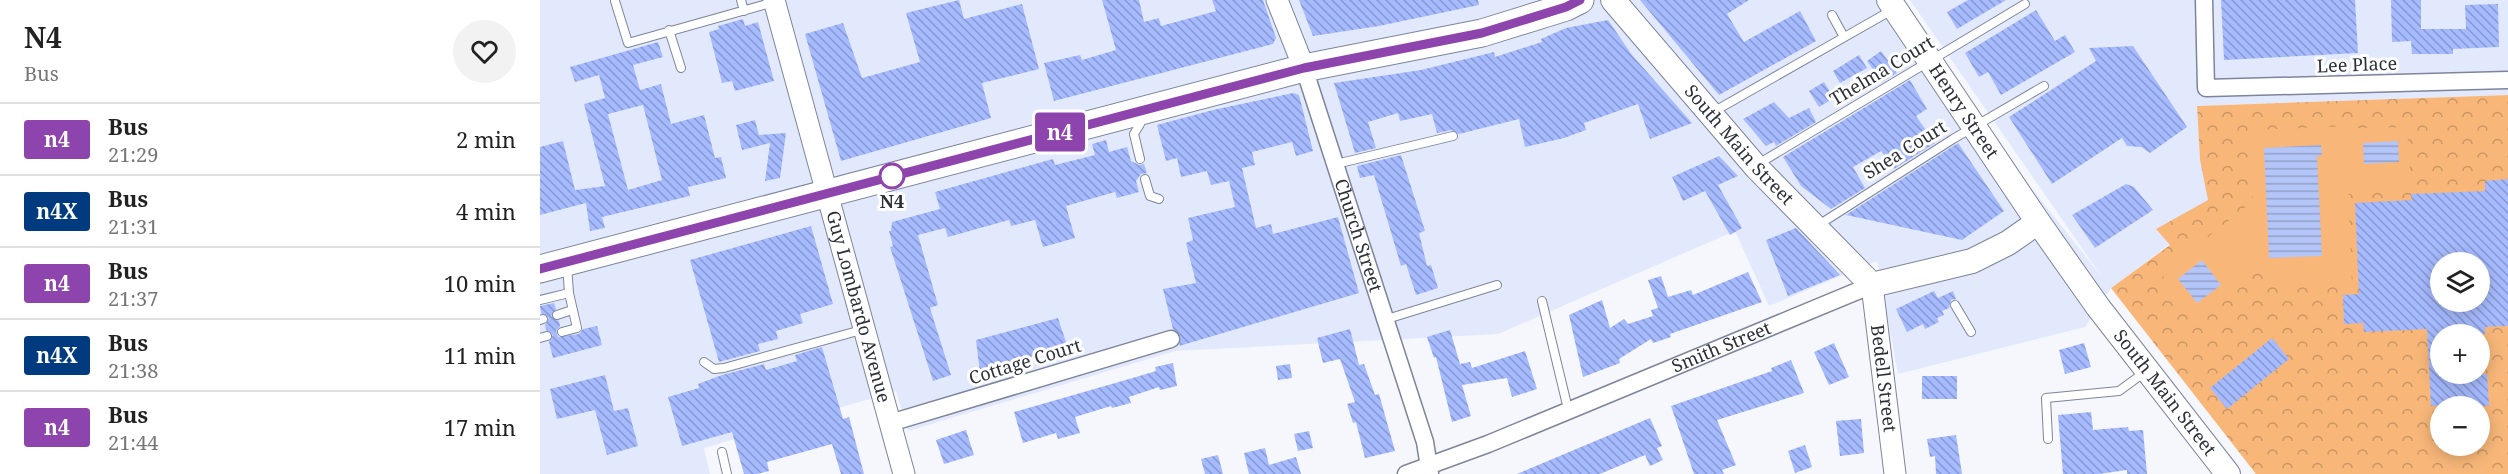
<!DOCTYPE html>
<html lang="en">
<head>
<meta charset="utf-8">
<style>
  body { margin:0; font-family:"Noto Serif",serif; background:#f2f2f2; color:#222; height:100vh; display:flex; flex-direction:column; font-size:22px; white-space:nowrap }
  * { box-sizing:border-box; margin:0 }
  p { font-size:20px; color:#767676 }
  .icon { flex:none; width:33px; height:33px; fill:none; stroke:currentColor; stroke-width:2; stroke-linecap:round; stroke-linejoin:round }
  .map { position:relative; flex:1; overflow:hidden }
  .sheet { display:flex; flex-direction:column; background:#fff; width:540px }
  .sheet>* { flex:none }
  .badge { padding:0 12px; border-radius:4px; font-size:21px; line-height:39px }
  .fabs { position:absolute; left:1890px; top:252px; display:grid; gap:12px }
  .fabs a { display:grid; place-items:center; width:60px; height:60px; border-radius:50%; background:#fff; box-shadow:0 3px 15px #0003; font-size:30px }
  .map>.badge { position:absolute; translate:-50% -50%; box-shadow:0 0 0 3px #fff }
  .round { display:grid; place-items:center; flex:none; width:63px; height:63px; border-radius:32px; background:#f2f2f2 }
  .headline { display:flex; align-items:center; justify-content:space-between; height:102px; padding:0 24px }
  h1 { font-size:28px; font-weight:700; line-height:45px }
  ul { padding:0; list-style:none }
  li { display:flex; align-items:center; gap:18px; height:72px; padding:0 24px; border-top:2px solid #e0e0e0 }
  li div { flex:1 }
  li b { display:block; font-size:22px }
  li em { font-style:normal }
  li .badge { min-width:66px; font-weight:700; text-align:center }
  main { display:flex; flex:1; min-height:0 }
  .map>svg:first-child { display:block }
</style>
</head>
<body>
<main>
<section class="sheet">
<div class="headline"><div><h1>N4</h1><p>Bus</p></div><a class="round"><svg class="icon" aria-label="heart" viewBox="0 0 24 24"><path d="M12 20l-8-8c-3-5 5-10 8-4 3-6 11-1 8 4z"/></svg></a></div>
<ul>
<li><span class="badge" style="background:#8e44ad;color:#fff">n4</span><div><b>Bus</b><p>21:29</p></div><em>2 min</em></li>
<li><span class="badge" style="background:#003b80;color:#fff">n4X</span><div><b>Bus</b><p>21:31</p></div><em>4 min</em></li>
<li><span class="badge" style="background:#8e44ad;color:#fff">n4</span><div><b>Bus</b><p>21:37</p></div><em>10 min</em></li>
<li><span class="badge" style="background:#003b80;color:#fff">n4X</span><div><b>Bus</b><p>21:38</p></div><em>11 min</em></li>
<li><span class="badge" style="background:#8e44ad;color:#fff">n4</span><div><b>Bus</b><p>21:44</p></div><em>17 min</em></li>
</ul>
</section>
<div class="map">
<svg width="1968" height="474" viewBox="0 0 1968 474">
  <defs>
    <pattern id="forest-crowns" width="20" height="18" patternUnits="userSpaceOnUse" patternTransform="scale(1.5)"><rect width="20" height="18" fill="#f8b779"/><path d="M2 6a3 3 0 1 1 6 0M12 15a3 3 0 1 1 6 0" fill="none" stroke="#c99564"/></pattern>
    <pattern id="water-rules" width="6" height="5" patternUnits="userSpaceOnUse" patternTransform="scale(1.5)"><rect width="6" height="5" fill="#b4c5f8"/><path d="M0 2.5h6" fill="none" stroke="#93a0ca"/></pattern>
    <pattern id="building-back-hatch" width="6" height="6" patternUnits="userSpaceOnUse" patternTransform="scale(1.5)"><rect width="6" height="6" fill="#a6bbff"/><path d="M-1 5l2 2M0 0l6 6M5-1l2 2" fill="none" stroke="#8798cf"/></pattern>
  </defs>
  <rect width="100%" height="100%" fill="#f5f7fc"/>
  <!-- built -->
  <path fill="#e3e9fd" d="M0,0H1342L1562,277L1370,0H1968V95L1657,106L1660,160L1669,201L1616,229L1630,244L1571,288L1545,327L1358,374L1337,261L1229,306L1195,231L958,334L635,351L368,431L356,391L164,448L170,474H0Z"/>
  <!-- forest -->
  <path fill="url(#forest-crowns)" fill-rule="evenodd" d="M1968,95V474H1716L1571,288L1630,245L1616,229L1668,200L1660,160L1657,106ZM1900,262H1940V302H1900ZM1900,334H1940V374H1900ZM1900,406H1940V446H1900Z"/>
  <!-- pitch -->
  <path fill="#f8b779" d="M1810,126L1816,128L1867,127L1871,191L1808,194L1812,285L1739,288L1738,270L1715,272L1657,315L1650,314L1623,281L1624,272L1713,201L1710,133L1715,130Z"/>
  <!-- water -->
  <path fill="url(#water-rules)" d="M1858,141L1859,162L1824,164L1823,143Z
    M1781,145L1782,155L1777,156L1782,256L1729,258L1724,148Z
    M1662,260L1681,285L1657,303L1638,279Z"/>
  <!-- building -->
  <path fill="url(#building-back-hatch)" fill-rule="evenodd" d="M419,0L424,19L482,4L499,69L442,83L451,118L301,161L265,34L303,23L322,78L380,62L366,13Z
    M562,0H599L604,22L619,18L621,26L676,11L672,0H723L736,38L733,44L514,101L504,63L540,55L542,60L576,50Z
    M759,0H938L939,5L839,26L773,36Z
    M1100,0H1209L1187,14L1204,42L1260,11L1276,41L1179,95Z
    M1428,0H1466L1417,29L1407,12Z
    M1681,0H1815L1818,53L1684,60Z
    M1851,0H1881V29H1926L1925,5L1958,4L1959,47L1913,49V54H1872L1871,41L1852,42Z
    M1496,10L1515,41L1525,35L1535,52L1461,95L1448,72L1439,77L1425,53Z
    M203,19L205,26L218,22L234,81L195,91L192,81L182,83L169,32L179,29L178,26Z
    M1068,20L1092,55L1152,123L1110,139L1098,104L1044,123L1046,130L1024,138L985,147L979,119L919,134L912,130L897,133L892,114L860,121L858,113L828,122L836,148L815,153L794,83L881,70L954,52L955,57L1002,42L1001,39L1026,28Z
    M118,42L123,57L93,65L100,90L121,84L131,124L164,115L175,158L181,157L186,178L148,187L150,196L62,217L65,228L50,231L46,203L0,215V147L23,141L35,190L65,186L44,104L65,98L59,75L35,82L30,67ZM103,105L122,180L88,190L68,114Z
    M1593,46L1647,127L1610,153L1601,147L1587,146L1582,138L1512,184L1469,117L1556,61L1549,48Z
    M1341,51L1357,73L1342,82L1327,61Z
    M1319,55L1327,68L1300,83L1293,71Z
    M1370,80L1387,109L1376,116L1395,143L1354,169L1341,151L1313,167L1325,188L1291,209L1261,186L1243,157Z
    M1284,82L1294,98L1279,107L1269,91Z
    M753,93L759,95L773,151L756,156L752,142L712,152L715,165L702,168L716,228L731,224L733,234L798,217L819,293L639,346L641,337L633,329L623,289L656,283L646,243L653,240L648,218L695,207L689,181L671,185L667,171L641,177L637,158L626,161L617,125L673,110Z
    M1234,102L1249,118L1269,108L1276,122L1236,146L1234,142L1226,146L1203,119Z
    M215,120L219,135L246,133L240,178L225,181L230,143L202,150L196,125Z
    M566,140L569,152L587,147L591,161L599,165L604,164L607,173L601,174L596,181L599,192L577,198L575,192L526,206L535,238L503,247L495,220L471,226L469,220L408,237L405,228L378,235L398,305L390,308L411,375L393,381L350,247L353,246L349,231H351L352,222L400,209L395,192L513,159L515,165L555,155L552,144Z
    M1418,143L1464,211L1422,240L1306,215Z
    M861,155L885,231L879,233L887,266L891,265L898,288L876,295L866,264L861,266L834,175L820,178L817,166Z
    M1179,156L1198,176L1178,185L1202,228L1190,235L1165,191L1143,201L1132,177Z
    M1968,179V326L1945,327V334H1900V374H1947L1949,406H1891L1887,329L1824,332L1823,323L1804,324L1803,295L1819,294L1815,203L1872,200L1871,194L1945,191V181ZM1900,262H1940V302H1900Z
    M1586,184L1594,187L1613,210L1555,248L1532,215Z
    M271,226L293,304L260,314L263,323L236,331L238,339L218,344L220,351L179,362L150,260Z
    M1256,228L1300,275L1248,296L1226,240Z
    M1208,272L1222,302L1130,334L1131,337L1113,343L1111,339L1079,359L1080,363L1043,377L1029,315L1062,300L1070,328L1084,319L1088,324L1113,316L1111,310L1118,308L1108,280L1121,276L1128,297L1151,290L1153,295Z
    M1394,291L1398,298L1413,291L1416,299L1411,300L1409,308L1402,311L1404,315L1397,318L1399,322L1385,329L1383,324L1367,332L1356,309Z
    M14,303L16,309L11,316L19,321L20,326L16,331L18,337L39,334L43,329L57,326L62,345L13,358L9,342L13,335L6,330L5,325L9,318L1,313L0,306Z
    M518,318L527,345L440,373L436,340Z
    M810,329L819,365L824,364L835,395L839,394L855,451L825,458L816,422L813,423L807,404L815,402L800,359L783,363L777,338Z
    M910,330L920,364L930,362L932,368L985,351L997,389L972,397L967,378L922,385L931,416L912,422L896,357L894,358L887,337Z
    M1732,338L1749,359L1687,409L1670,388Z
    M1294,343L1309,377L1289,385L1274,352Z
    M1544,343L1551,367L1525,374L1519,350Z
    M282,347L303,419L309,417L324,474H301L292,444L227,462L229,471L217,474H204L192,432L142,446L128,397L159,388L158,384L182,375L224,364L226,370L257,361L255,355Z
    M1251,360L1264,393L1177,420L1196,465L1182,470L1184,474H1154L1131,406L1232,371L1231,368Z
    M633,363L637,386L620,390L619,387L589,397L591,403L572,408L571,406L535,417L540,433L518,439L516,433L483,443L474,412L596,377L616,371L615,367Z
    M750,364L752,378L738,380L736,366Z
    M65,375L74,411L88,408L98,446L67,455L55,410L17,419L10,389Z
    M1382,376H1417V399H1382Z
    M1551,412L1553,430L1588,427L1589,431L1603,430L1607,474H1587V470L1559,474H1523L1518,415Z
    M1110,418L1122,446L1117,448L1123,460L1110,466L1105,455L1060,474H977Z
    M1321,419L1324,453L1300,456L1296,421Z
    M426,430L434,455L404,464L396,440Z
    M769,431L773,448L758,451L754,434Z
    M1416,435L1422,474H1396L1395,456L1390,457L1387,439Z
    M1265,445L1272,467L1255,473L1248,451Z
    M725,448L729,465L756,457L761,474H709L704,453Z
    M678,455L683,474H665L661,459Z"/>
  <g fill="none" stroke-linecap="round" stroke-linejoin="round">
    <defs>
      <path id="service" d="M201,0L204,11
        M75,1L88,43L234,2
        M1292,15L1304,37
        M129,30L141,68
        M1173,112L1352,10
        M600,124L594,134L600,159
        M796,164L913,136
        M1218,164L1485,4
        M605,179L610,196L619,199
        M1277,226L1413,139L1504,86
        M27,265L29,293
        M0,300L29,293L37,328L22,332
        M1002,301L1028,409
        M1415,305L1431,332
        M17,315L32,310
        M847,319L957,285
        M0,320L3,319
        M0,338L7,336
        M164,362L174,369L184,368L325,329
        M1508,439L1506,398L1579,391L1605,372
        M182,452L187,474"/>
      <g id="minor">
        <path d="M1664,0L1666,88L1968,80"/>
        <path id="s1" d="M764,68L885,442L890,474"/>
        <path d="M350,423L631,339"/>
        <path id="s2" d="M866,474L948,444L1332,285"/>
      </g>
      <g id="tertiary">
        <path id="s3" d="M234,0L364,474"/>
        <path d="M737,0L764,68"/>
        <path id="s4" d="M1332,285L1355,474"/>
      </g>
      <g id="secondary">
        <path id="s5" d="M1073,0L1217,168L1332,285L1432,261L1468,243L1498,222"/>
        <path id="s6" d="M1349,0L1498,222L1558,307L1688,474"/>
      </g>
      <path id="primary" d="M0,269L764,68L942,33L1026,7L1040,0"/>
    </defs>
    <!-- service casing -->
    <use href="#service" stroke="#7d859b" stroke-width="10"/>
    <!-- minor casing -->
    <use href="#minor" stroke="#7d859b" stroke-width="19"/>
    <!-- tertiary casing -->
    <use href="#tertiary" stroke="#7d859b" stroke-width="23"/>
    <!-- secondary casing -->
    <use href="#secondary" stroke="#7d859b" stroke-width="26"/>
    <!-- primary casing -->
    <use href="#primary" stroke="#7d859b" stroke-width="29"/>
    <!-- service -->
    <use href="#service" stroke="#fff" stroke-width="8"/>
    <!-- minor -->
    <use href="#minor" stroke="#fff" stroke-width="16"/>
    <!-- tertiary -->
    <use href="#tertiary" stroke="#fff" stroke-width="21"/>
    <!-- secondary -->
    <use href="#secondary" stroke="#fff" stroke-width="24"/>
    <!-- primary -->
    <use href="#primary" stroke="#fff" stroke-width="27"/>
  </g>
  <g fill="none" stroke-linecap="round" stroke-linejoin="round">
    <defs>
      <path id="line" d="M0,269L764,68L942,33L1026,7L1040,0"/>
    </defs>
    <!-- line casing -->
    <use href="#line" stroke="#fff" stroke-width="14"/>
    <!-- line -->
    <use href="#line" stroke="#8e44ad" stroke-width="9"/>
  </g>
  <!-- markers -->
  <circle fill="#fff" stroke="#8e44ad" stroke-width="3" cx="352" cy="176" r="12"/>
  <g text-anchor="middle" stroke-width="6" stroke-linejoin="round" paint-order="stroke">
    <!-- street labels -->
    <g font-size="18" fill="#2c3039" stroke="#fff">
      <text transform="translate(1817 65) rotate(-2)" y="6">Lee Place</text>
      <text transform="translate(1342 71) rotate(-31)" y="6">Thelma Court</text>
      <text dy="6" stroke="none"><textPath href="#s6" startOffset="134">Henry Street</textPath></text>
      <text dy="6" stroke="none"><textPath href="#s5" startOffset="192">South Main Street</textPath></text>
      <text transform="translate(1365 150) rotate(-32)" y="6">Shea Court</text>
      <text dy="6" stroke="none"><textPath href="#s1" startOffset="176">Church Street</textPath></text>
      <text dy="6" stroke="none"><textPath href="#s3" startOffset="318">Guy Lombardo Avenue</textPath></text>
      <text dy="6" stroke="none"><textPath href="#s2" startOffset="340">Smith Street</textPath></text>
      <text transform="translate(485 362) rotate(-17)" y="6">Cottage Court</text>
      <text dy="6" stroke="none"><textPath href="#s4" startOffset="94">Bedell Street</textPath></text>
      <text dy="6" stroke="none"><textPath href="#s6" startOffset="480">South Main Street</textPath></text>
    </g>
    <!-- stop labels -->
    <g font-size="18" font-weight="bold" fill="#2c3039" stroke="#fff">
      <text x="352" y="208">N4</text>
    </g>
  </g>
</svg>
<div class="fabs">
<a><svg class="icon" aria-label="layers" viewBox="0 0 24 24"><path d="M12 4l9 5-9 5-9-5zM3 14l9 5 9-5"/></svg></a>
<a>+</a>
<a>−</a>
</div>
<b class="badge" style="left:520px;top:132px;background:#8e44ad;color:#fff">n4</b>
</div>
</main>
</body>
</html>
